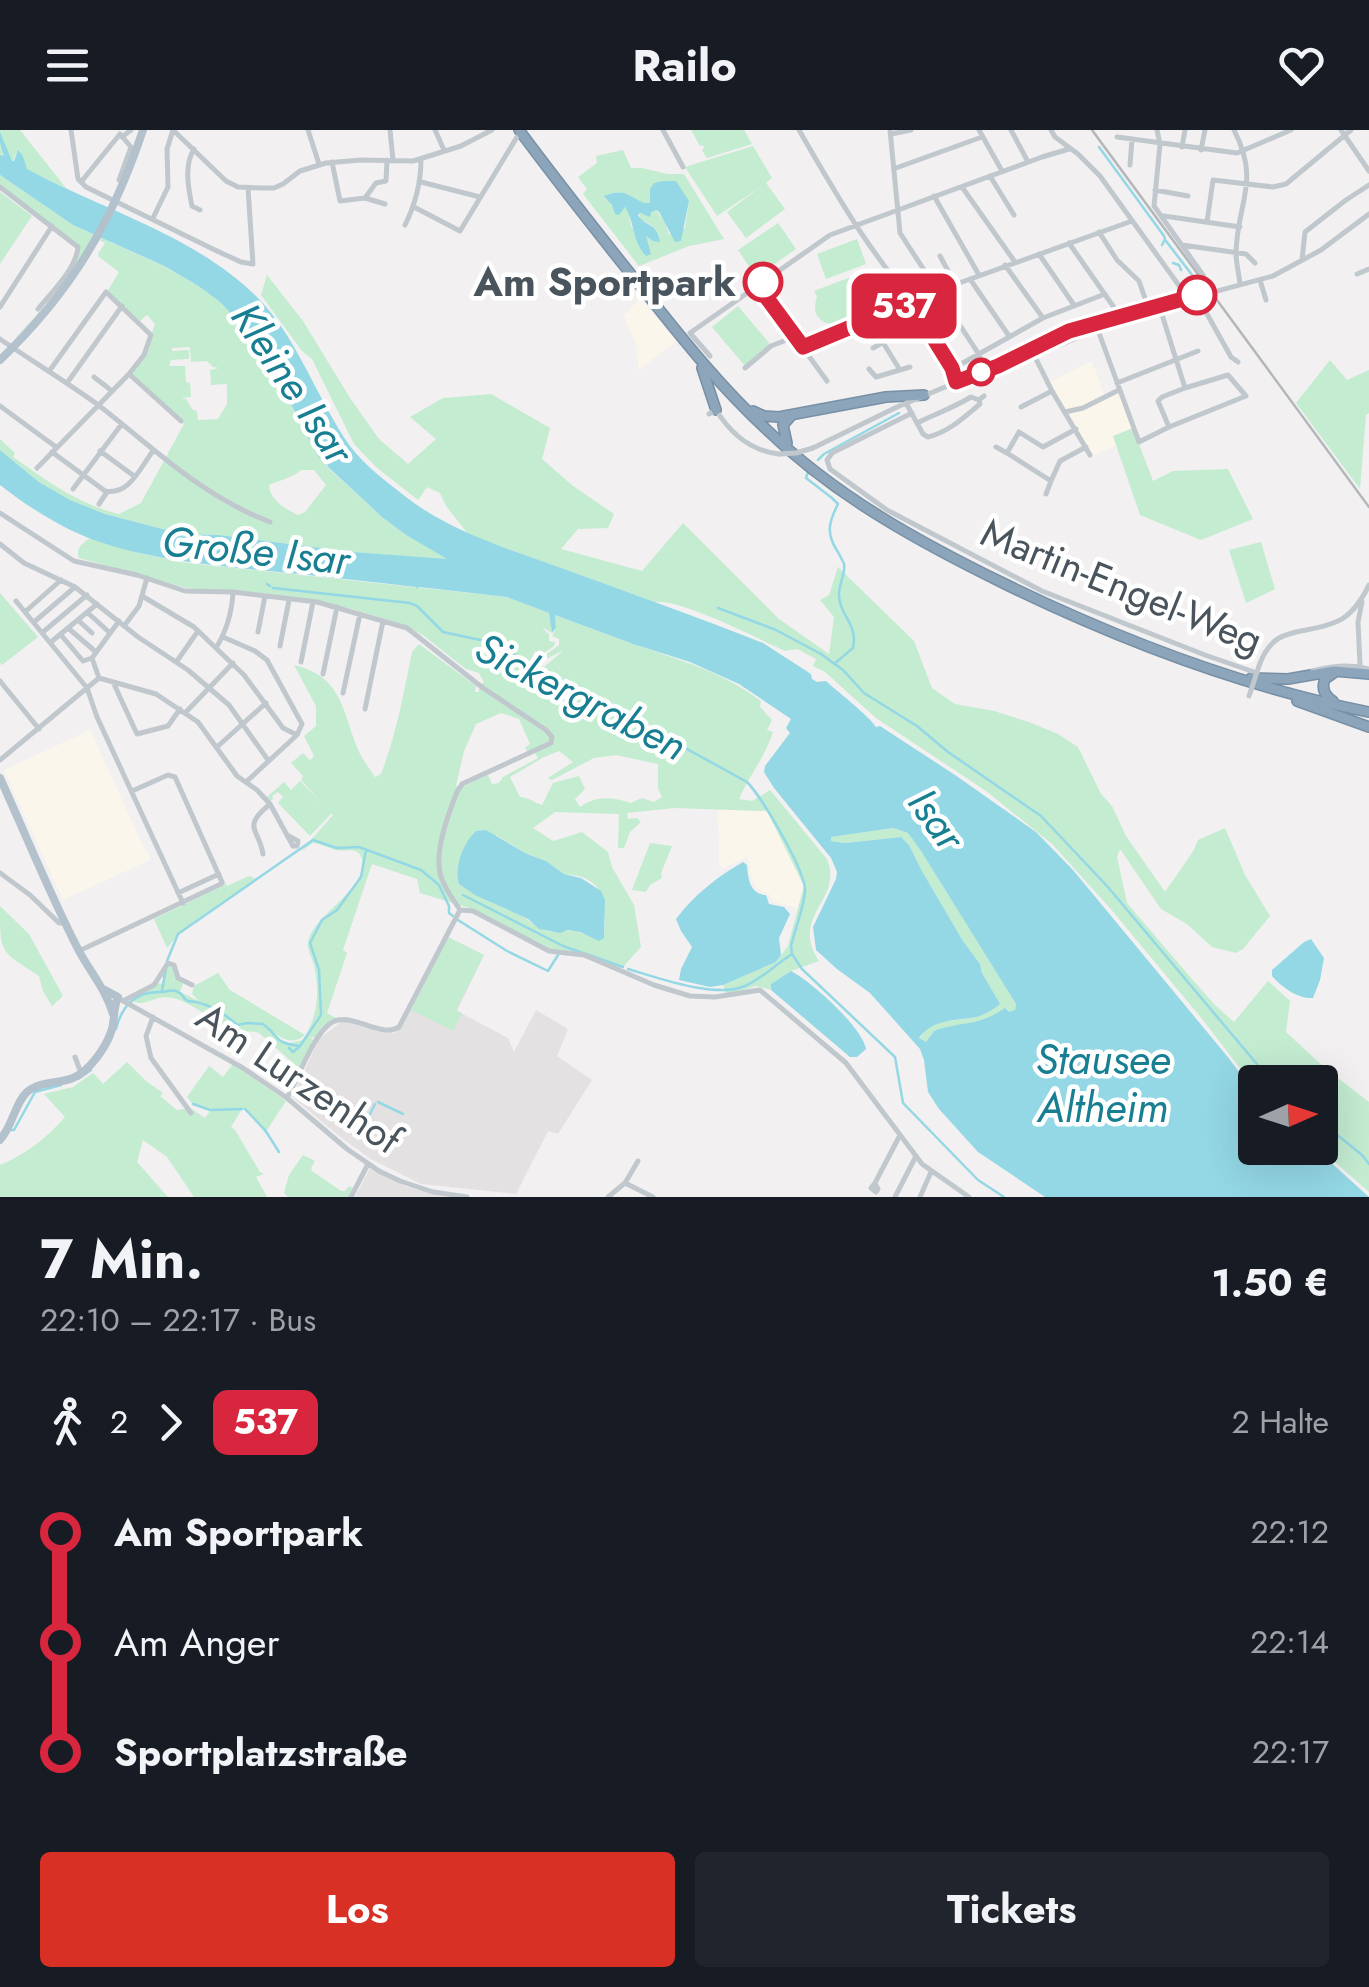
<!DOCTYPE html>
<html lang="de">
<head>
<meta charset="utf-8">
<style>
  body { margin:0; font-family:Jost,sans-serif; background:#20242c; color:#f1f3f6; height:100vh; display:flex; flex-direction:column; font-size:38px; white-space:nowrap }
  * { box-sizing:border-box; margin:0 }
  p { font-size:32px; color:#9ea1a6 }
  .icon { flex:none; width:55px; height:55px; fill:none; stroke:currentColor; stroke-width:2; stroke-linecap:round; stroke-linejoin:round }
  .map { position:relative; height:1067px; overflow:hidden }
  .side { display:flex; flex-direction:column; background:#171b24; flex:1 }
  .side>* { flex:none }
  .badge { padding:0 20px; border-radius:15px; font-size:35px; line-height:65px }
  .needle { width:65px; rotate:87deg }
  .tools { position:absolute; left:1238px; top:935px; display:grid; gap:20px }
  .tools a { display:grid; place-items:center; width:100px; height:100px; border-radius:10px; background:#171b24; box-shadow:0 10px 40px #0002; font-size:50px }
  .map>.badge { position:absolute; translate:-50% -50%; box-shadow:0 0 0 5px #fff }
  .legs { display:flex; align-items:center; gap:15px; height:110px; padding:0 40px; font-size:32px }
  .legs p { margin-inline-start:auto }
  .headline { display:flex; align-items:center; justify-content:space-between; height:170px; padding:0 40px }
  h1 { font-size:55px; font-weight:700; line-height:75px }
  .action { display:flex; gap:20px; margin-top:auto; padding:20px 40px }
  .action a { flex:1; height:115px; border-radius:10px; background:#d93025; color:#fff; font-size:40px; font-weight:700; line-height:115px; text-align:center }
  .action a+a { background:#20242c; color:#f1f3f6 }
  ul { padding:0 40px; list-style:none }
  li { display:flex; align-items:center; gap:35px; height:110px; font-size:38px }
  li i { display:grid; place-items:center; width:15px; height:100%; margin:0 12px; background:currentColor }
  li i::after { content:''; width:25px; height:25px; margin:-12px; border:8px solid; border-radius:50%; background:#171b24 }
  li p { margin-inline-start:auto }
  li:first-child i { background:linear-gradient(#0000 50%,currentColor 0) }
  li:last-child i { background:linear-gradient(currentColor 50%,#0000 0) }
  header { display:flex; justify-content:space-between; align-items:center; height:130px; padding:0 40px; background:#171b24; font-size:45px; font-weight:700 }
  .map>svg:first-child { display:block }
</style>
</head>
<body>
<header><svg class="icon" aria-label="menu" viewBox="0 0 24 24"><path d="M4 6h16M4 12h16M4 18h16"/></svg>Railo<svg class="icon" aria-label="heart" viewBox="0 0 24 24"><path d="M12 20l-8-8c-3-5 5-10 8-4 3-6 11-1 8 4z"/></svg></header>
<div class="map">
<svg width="1369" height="1067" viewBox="0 0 1369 1067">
  <rect width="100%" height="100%" fill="#f2f0f0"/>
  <!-- commercial -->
  <path fill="#fbf6ec" d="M640,168L676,211L639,240L636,214L624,186Z
    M1092,231L1105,266L1119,262L1133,298L1114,306L1116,315L1091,327L1050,252Z
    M90,600L146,722L150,726V730L63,770L4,640Z
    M718,680L767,681L804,756L797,778L774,772L768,763L758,760L752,750L747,727L723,738L719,734Z"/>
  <!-- education -->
  <path fill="#e3e1e2" d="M448,807L484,825L457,881L508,908L514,922L536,880L568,899L557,926L592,950L558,1004L548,1001L516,1064L421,1054L371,1029L343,1009L292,967L319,909L342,891L380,901L394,903L401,898Z
    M370,1038L405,1056L444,1067H355Z"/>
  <!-- green -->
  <path fill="#c3ecd1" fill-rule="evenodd" d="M0,0H20L66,58L26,39L23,26L16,23L13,32L0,25Z
    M691,0H744L752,14L707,28L702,20L704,18L703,15L700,16Z
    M753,16L772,48L766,53L785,79L746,108L727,82L762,56L717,86L685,37Z
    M623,20L631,38H642L667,44H684L724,109L689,116L639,136L583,64L587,59L578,47L597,33L596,26ZM650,59L689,71L685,98L669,105L665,93L656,80L639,84L641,90C651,93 659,101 659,111H654L645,105L649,121L631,96L629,81L625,77L615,84L613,75L605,66C625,58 627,66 644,74L650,73Z
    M0,45L73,95L163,136L197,155L220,172L249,202L274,241L317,325L327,337L382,387L406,405L449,430L353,422L219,405L182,404L105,384L70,370L39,352L0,320V309L15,323L13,327C46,350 79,375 119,384L141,373L184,294L131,245L146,226L153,206L152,203L155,194L147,185L140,191L107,162L119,142L99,127L98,124L105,113L95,108L45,179L15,208C36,186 71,150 79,121L0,57ZM190,217L191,232L207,231L213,237L219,238L210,240L211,255L227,254V274L218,289L198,290L197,281L193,280L186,269L181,268L191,267L190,253L186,252L185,236H169L171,230L189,229V220L172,221V218ZM301,340H314L326,355L305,382L298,385C287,380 269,370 269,355C280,350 294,347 301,340Z
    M0,62L32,86L0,134Z
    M778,93L796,119L756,147L738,120Z
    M857,109L866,134L826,149L817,124Z
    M872,139C876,144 885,149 887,156C888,162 887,167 884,172C879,178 871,180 864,183C851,189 831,201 819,188C813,181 815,174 817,166L814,161Z
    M267,145L303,191L350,268L379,309L408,334L436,309L410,287L443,268L491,264L550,298L542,329L573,356L614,384L608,398L578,399L561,419L642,441L683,393L779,489L829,524L834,487L820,470L829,465L838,437L914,511L932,558L955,574L994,581L1029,592L1058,604L1078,617L1101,664L1112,676L1126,706L1165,762L1194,720L1198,710L1225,698L1245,745L1270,786L1243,819L1236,823L1212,817L1187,794L1161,779L1120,719L1117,727L1127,773L1191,848L1215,875L1234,892L1268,851L1290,871L1286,902L1326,939L1369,972V1062L1319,1018L1320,952H1255V958L1203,890L1110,778L1052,714L986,661L876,588L825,542L813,536L816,529L797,519L785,521C756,508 682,469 655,472L469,405L446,376L440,363L427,357L418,370L376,337L354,314L312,229L302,221L261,165Z
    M738,176L770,214L745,236L712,197Z
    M1330,230L1347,250L1369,240V283L1366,285L1360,359L1296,273Z
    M1133,298L1153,351L1173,341L1228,339L1253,389L1201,410L1140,385L1113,306Z
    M90,408L142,424L187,433L507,467L549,483L552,503L544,498L543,499L549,504V511L555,512L554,516L541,525L535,521L532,528L544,537L564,520L548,528L543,527L559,515V509L552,506L556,498L555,485C580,494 605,504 630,513C679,530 719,540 761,571L760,577L772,590L767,600L773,602C766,625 749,646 739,669L752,671L770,660L827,729C844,770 789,786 819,831L791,841L771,854V860L756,856L727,866L723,855L776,832L788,816L804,756L767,681L674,678L627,683L628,689L637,688L641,692L630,702L624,718H618L619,684L555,682L533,698L553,711L582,702L608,722L612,737L634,775L641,817L622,838L583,823L549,819L469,778L420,763L417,749L372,734L343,820L347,823L327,883L336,888L317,908L310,907L314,911L300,939L259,903C250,900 244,903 236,901C216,895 193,872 173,868C151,864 147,880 129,869L157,853L162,854L164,848L160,846L170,833L184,851L180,862L199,871L192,864L194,856L218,843L230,860L305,905C294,914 285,911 275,903L279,909L290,913L303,910C318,886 320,862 314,835C312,828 307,819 308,812C313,784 369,759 362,729C358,715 345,723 336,720C328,718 322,714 313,713L300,722L333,685L331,684L310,706L278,673L283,667L278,662L272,666L273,669L270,671L267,667L284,652L291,660L300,651L320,671L301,650L303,646L291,633L303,623L310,630L314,626L304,606L316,596V576L294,535C339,546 341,574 355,612C359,625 367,635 375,647L381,644C397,602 403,566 412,522L419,514L476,556L475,562H479V556L484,552L479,543L466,539L424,506L405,495L352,479L263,463L186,458L79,428C75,418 83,413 90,408ZM501,583L519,589L530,614L525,618L527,621H534L538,628L503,647L499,653L492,654L488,645L464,656H456L464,621L476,594ZM559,621L573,632L548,648L552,650L594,628L616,625L658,634V658L662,667L654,672L642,668L631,673C612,667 597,665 580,677L575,669L585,659L579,646L553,653L542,675C534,673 528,667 520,667L510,647L544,627ZM496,705L527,724L546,731L564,744C607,746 606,774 604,808C591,809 585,803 574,801C563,800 554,804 543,800C535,797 530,791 523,787C501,776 479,768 459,754Z
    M1261,412L1275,459L1246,473L1229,420Z
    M0,463L38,507L2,535L0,533Z
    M893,698L908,703L921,721L1016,874L1015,881L975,894L948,897L934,901L926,912L919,909C935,887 948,893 970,888C979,885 990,878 999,874L982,843L980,834L963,811L922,741L909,715L901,707L845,713L831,711V707Z
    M650,713L672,716L661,743L662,748L650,755L646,762L632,760Z
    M249,746L257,749L179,804L167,818L154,789L223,756V749L227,756Z
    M0,776L29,804L63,866L52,876L43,861L39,846C0,820 0,825 0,776Z
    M448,807L484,825L456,880L462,883L453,901L411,880Z
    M127,932L146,951L163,963L160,966L177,980L190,978L205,988L211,980L192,973L187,967L209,936L223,947L233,934L286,971L265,1003L245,979H242L231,997L235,1000L260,1042L264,1044L256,1047L267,1067H194L167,1027L143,1010L137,1032L168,1067H0V1035C25,1025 48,1007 65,987L44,964L73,957L93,943L103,954Z
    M303,1025L315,1031L311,1038L312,1041L341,1061H345L349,1056L353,1058L349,1067H288L284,1063L289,1045Z"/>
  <!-- water -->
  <path fill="#94d8e5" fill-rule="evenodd" d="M0,2L12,31H14L18,20L23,26L27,39C103,80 195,105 258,168C299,210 316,268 350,316C365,336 387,352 406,367C451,402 509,419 564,439C630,463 697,487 763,513L811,544L812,549L817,552L826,551C840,564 867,584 876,597L880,596L955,645L1036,702L1073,740L1227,926L1255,963V1018H1315L1369,1067H1045L978,1022L939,979L928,962L924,930L920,919L870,863L837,839L816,820L813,797L836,749L837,742L831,728L774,658L764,642L765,636L790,603L786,598L791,589L739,554L690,532L633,514L555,485L556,498L552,503L549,483L507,467L419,457L417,459L416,457C367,451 318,446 269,441C209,435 151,430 94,410C61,398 27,376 0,355V320L39,352L70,370L105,384L182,404L219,405L353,422L447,429L406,405L382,387L328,337L317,325L274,241L249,202L220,172L197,155L164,136L73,95L0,45V25L4,26L0,13ZM893,698L908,703L921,721L1016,874L1015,880L1009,882L1005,878C978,896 968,891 939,899L934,901L926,912L919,908C933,890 950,891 970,888C981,887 991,881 1000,874L982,843L980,834L963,811L922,741L909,715L901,707L845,713L831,711V707Z
    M664,51H676L689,71L681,111L675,112L659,82L656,80L651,82L650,87L640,83L638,85C645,97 657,92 660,112L653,111L646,106L651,124L646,126C631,109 635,92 625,77L619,85L615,84L612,75L604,66C625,58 626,65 644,73H650V59L654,53Z
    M486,700L527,724L546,731L564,744L581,748L601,761L605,770L604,808L599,811L580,802L568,800L560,803L539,799L528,789L475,765L459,754C454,737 463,713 476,701Z
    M743,732L747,735C748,749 750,764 766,765L769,774L784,777L790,784L779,808L781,825L776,832L723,855L710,857L679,850L681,839L692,817L681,801L676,789C694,765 717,747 743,732Z
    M1311,809L1324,828L1320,850L1313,868C1297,869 1282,857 1272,846V840L1304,812Z
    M791,841C812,852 862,897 866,919L857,927H850L771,860V854Z"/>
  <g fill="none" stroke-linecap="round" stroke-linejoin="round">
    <!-- stream -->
    <path stroke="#94d8e5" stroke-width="2.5" d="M1099,17L1164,106L1165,109L1162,115
      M1166,111L1199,154
      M1173,133L1179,135L1181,140
      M818,330L824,324L899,283
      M808,342L806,348L832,368L838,374C829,392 826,402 836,419C837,420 844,433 844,434C846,444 838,455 839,466C840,487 858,493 853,518L834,534
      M267,454L270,456
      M273,458L410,473L417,476L443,502L494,513L747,652C762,667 807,743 805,762C803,780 795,799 791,816L792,824L802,839L895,927L903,973L978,1050L1004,1067
      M718,478L776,500L821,524L843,540L864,563L917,596L948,622L1041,686L1107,756L1272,952
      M463,765L563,816L623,837
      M458,790L507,821L548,841L558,825
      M167,831L178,804L313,710L337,718L359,717L421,740L439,755L449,776V783L453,786
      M628,839C659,848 715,869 745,856C763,848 776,834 792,824
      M162,860L166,839
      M116,899C122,875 136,861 161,862C166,862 171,859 176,861C185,864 180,867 188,871C191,872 194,871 196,872C210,875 227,885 237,895L247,893L263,894C282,908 272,913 300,916L321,885L319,840L310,813L322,790L337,780L361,747L366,720
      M289,918L293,922L299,917
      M78,949L91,940
      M378,972L403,984
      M193,974L210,980L242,979
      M245,979L265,1000L279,1022
      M369,986L375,974
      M1320,991L1362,1025L1369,1034
      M11,1000H14L35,962L61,955"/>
    <defs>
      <path id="highway" d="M519,0C563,59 608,116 654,173C689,217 724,260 765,298C835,366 919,412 1005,454C1122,511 1242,557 1369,582
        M702,238L716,280
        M753,281L764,286L779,287L886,267L924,265
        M787,313L783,295L791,286
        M1251,548L1288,549L1334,541L1369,544
        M1297,571L1369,597
        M1333,571C1325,566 1321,559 1325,549L1335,542"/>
    </defs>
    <!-- highway casing -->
    <use href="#highway" stroke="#7890a6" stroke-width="12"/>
    <!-- minor -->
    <path stroke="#c0c8ce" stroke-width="5" d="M71,0L78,49L86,57L217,121L241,132L253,134L248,58
      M173,0L226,51L238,57L262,58H274L283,54L300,41L326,33L361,30L413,31L461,16L492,0
      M308,0L319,34
      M390,0L393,30
      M435,0L444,20
      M663,0L683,37
      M799,0C821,38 843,77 868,113C899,158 938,201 956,251
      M890,0L900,103L978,223L988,244
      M979,0L1002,41
      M1011,0L1028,32
      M1051,0L1055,7L1078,24L1100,46L1188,168
      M1157,0L1160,14L1154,76L1203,145
      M1234,0C1261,52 1237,72 1236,123C1236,133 1239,144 1240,154
      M1341,0L1369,41
      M891,4L911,0
      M122,7L131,0
      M1117,7L1237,23L1291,0
      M1182,17L1185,0
      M194,19C184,35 188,57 192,76L200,80
      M1201,20L1205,0
      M332,32L340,71L365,68
      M1130,35L1132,9
      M896,38L982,7
      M990,46L1014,85
      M81,52L120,4L131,17L119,50
      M421,52L480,67
      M0,57L78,117C76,139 52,162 38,179
      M962,57L1015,132
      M1155,60L1188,66
      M934,66L979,145
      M385,74L365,68L376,53L386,51L387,30
      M414,77L460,101L517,7
      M1164,86L1240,97
      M153,88L168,57L167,19L173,0
      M1207,92L1213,50L1273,57L1286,54L1351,0
      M405,95C416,73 421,53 421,29
      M1099,102L1117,130L1139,151L1148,177
      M1069,113L1120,186
      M1182,115L1246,124L1255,133
      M1039,124L1074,175
      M940,126L955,154
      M1302,130L1305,102L1346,70L1369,55
      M1005,135L1043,188
      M1357,144L1369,139
      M970,149L1009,206
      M1260,150L1266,170
      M758,156L827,251
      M1200,164L1207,184L1231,227L1238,232
      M1159,175L1185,258L1162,267L1158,271L1169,297
      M0,177L52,96
      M869,190L900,240
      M1095,192L1139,312L1169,297L1246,266L1228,245L1185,258
      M0,209C32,231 65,251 97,274C155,319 200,365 270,392
      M803,217L937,161L1132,91
      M873,218L884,212
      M1031,219L1052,261L1090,325
      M710,226L690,203L830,105L1042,27L1069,19
      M1035,226L1097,199
      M745,238L771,216L794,207
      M869,239L876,247L910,237
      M952,239L1043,188L1105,164
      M129,244L181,291
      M94,247L112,261
      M67,253L122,176
      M1117,253L1198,221
      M906,273L923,304L928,307C949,302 964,287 980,274L979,270L984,266
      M0,276L56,317
      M1021,277L1052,261
      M1065,282L1083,278L1119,260
      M912,283L832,323L827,330L830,339L887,380L1042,461L1205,525L1257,543
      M709,284L716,280C731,304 751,321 779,324
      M917,293C935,284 953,278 971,267L979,270
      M1076,299L1043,317L1019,302L1007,323L1051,351L1060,331L1086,317
      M996,317L1007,323
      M813,318L897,277L998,235L1069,201L1273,146L1321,120L1369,84
      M100,321L134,346
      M52,322L105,361C129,366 140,338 153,321
      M37,338L129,244L144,225L151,205L106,162L50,240
      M73,359L121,295
      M1046,364L1051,351
      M99,374L107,362
      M0,383L74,431L137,445L185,461L233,462L317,472L407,498L483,558L546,600L552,607L551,613L462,654L457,662C448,685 435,719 440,743C443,757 453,769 460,780L473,781L549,821L584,825L654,855L690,866L715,867L760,860L846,933L922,1034L969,1067
      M0,414L24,433L75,457L138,507L188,540L229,575L268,630
      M142,466L194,497L244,545L283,598L297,605
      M16,471L87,558L97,587L183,773
      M26,481L61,450
      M88,483L110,503
      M78,490L92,503
      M34,492L75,457
      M124,496L139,476L147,448
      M68,498L96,522
      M43,502L87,465
      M258,502L265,466
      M61,505L83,531L92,528
      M223,507L255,521L267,530L302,594L297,605L246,652
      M51,512L97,474
      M280,516L289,470
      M216,518C227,500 232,483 233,462
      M177,531L198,501
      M301,532L313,472
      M1360,535L1358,492L1362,472
      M1259,536C1274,492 1304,507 1338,491C1353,484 1362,469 1369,455
      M1313,541C1331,536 1351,534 1369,539
      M323,544L337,477
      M99,548L156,564L198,592L237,646L257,660L270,674L293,716H297L298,711L287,705
      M99,548L92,528L119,491
      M0,551L39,599
      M113,552L137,604L168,596L180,579
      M343,563L360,484
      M365,579L383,491
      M185,583L233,533
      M217,617L266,573
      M0,630L99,548
      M263,724C259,698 241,698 270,674
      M0,743L30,765L59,793H66
      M178,763L219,744
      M79,821L221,754L222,752L175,647L168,645L132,661
      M118,868L243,938L287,968L347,1019L379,1041L400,1051L433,1062L467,1067
      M123,871L154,855L168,833L174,835L178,848L192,855
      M153,887L146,906L151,928L191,983
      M75,927L81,943
      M287,968C298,950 316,894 338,890C348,888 360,893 369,896C381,899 389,903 399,897L460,780
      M625,1053L638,1031
      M875,1053L871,1058L876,1062L878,1059L875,1053L900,1005
      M351,1067L368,1034
      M608,1067L625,1053L653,1067
      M895,1067L916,1026
      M920,1067L931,1042"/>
    <!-- major -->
    <path stroke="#b2c1cc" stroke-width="8" d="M0,230C71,162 112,93 143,0
      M0,648C26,705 50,765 79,821C91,843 106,860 113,884
      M0,1010C13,995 15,973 27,962C40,951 58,954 73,948C90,941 107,916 112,899C115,888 113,878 118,867L105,860"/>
    <!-- highway -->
    <use href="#highway" stroke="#8ca5ba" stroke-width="9"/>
    <!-- rail -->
    <path stroke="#b3b6ba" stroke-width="2.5" d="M1092,0L1369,377"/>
    <!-- minor-bridge -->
    <path stroke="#c0c8ce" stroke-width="5" d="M779,324L796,323L813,318
      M1249,566L1259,536"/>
  </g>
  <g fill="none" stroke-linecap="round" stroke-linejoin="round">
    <defs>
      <path id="line-1" d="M763,152L758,156L803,217L911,172L952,238L956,252L998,236L1069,201L1197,165"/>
    </defs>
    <!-- line-1 casing -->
    <use href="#line-1" stroke="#fff" stroke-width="22"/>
    <!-- line-1 -->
    <use href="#line-1" stroke="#d7263d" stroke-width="15"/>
  </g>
  <!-- markers -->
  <g fill="#fff" stroke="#d7263d" stroke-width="5">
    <circle cx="763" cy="152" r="18"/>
    <circle cx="1197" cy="165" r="18"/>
    <circle cx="981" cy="242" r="12"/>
  </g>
  <g text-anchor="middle" stroke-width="9" stroke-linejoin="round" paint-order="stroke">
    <!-- stop labels -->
    <g font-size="40" font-weight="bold" fill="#4a545c" stroke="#fff" text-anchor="end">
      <text x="736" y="166">Am Sportpark</text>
    </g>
    <!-- street labels -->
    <g font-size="40" fill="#4a545c" stroke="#fff">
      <text transform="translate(1122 456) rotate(22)" y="14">Martin-Engel-Weg</text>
      <text transform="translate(299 948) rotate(34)" y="14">Am Lurzenhof</text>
    </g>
    <!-- water labels -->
    <g font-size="42" font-style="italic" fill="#187e92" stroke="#fff">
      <text transform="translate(293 253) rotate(56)" y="15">Kleine Isar</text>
      <text transform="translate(256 420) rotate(6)" y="15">Große Isar</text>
      <text transform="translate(581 566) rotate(27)" y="15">Sickergraben</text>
      <text transform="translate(937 689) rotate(54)" y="15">Isar</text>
      <text x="1103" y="944">Stausee<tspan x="1103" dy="48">Altheim</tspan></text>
    </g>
  </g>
</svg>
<div class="tools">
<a><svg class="needle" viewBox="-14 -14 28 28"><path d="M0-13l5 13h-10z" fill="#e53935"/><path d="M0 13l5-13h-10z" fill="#9ea1a6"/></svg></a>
</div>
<b class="badge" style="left:904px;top:176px;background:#d7263d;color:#fff">537</b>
</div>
<section class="side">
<div class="headline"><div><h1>7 Min.</h1><p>22:10 – 22:17 · Bus</p></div><b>1.50 €</b></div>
<div class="legs"><svg class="icon" aria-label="walk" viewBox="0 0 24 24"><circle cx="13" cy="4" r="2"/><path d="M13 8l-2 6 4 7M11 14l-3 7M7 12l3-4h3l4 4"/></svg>2<svg class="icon" aria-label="forward" viewBox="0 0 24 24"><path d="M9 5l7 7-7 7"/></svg><b class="badge" style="background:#d7263d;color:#fff">537</b><p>2 Halte</p></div>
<ul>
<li><i style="color:#d7263d"></i><b>Am Sportpark</b><p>22:12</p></li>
<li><i style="color:#d7263d"></i><span>Am Anger</span><p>22:14</p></li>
<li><i style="color:#d7263d"></i><b>Sportplatzstraße</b><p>22:17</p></li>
</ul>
<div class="action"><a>Los</a><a>Tickets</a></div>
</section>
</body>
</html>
